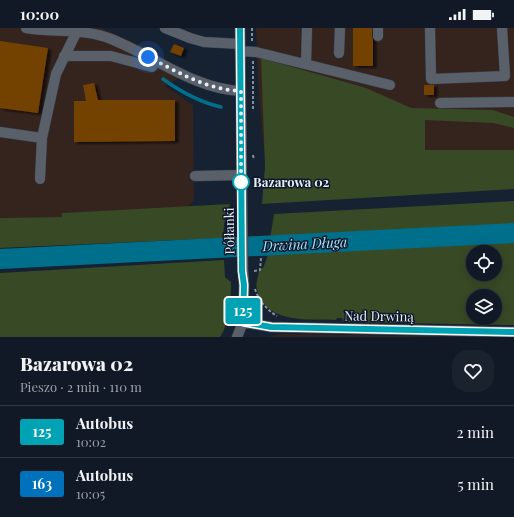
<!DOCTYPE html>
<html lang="pl">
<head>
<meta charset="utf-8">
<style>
  body { margin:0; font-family:"Playfair Display",serif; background:#19222d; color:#f1f3f6; height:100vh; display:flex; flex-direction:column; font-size:15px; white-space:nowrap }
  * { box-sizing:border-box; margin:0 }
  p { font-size:13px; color:#9ca0a7 }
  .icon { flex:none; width:22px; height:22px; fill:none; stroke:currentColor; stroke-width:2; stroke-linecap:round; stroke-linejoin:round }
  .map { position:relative; height:309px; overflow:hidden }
  .side { display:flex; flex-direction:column; background:#101925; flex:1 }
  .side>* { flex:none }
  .badge { padding:0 8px; border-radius:3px; font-size:14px; line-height:26px }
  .buttons { position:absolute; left:466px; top:217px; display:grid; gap:8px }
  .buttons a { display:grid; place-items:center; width:36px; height:36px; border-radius:50%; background:#101925; box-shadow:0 2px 10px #0003,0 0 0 1px #303842; font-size:20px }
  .you { position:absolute; width:20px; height:20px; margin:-10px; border:3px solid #fff; border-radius:50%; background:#1a73e8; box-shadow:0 0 0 6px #1a73e833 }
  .map>.badge { position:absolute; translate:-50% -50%; box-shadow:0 0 0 2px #fff }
  .round { display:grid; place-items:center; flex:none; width:42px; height:42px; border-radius:16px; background:#19222d }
  .summary { display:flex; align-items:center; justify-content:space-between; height:68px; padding:0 20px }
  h1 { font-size:19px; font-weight:800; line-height:30px }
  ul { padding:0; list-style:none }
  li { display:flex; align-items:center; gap:12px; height:52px; padding:0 20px; border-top:1px solid #303842 }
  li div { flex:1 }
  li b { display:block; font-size:15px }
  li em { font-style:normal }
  li .badge { min-width:44px; font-weight:700; text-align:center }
  .status { display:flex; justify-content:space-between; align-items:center; height:28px; padding:0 20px; background:#101925; direction:ltr }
  .status svg { height:11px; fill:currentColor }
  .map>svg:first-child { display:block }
</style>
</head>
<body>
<div class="status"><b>10:00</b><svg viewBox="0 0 49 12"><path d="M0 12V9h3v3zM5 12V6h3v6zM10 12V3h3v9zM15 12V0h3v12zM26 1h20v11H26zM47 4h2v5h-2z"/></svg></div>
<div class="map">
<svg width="514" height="309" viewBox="0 0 514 309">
  <defs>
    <filter id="shadow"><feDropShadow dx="3.5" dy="2" stdDeviation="1" flood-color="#0009"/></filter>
  </defs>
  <rect width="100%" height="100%" fill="#162131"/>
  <!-- industrial -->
  <path fill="#35231d" d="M0,0H101L144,19L189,45L165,58L193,77L194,172L188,179L63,185L62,189L0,190Z
    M256,0H514V122L264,123L259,69Z
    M280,306L409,308L459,309H268Z"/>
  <!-- green -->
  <path fill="#384926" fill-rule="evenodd" d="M261,30L366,60L411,80L493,82L514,89V100L493,95L425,92V122H514V161L262,176L265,138Z
    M514,173V297L343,294L342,290H337L336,292C309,291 269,296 258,265C254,255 259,250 259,241L263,240L267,230L274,186ZM473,224H495V246H473ZM473,268H495V290H473Z
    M230,176L224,196L223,210L0,220V190L62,189V185Z
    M224,232L225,249L231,254C231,270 230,295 220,309H0V245Z"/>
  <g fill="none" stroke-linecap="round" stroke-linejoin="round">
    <!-- stream -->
    <path stroke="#006f8c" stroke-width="3.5" d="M163,51C181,64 199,74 221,79"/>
    <!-- river -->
    <path stroke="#006f8c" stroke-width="20" d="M0,231L514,205"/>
  </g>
  <!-- building -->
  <path fill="#734204" filter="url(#shadow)" d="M353,0H372V8L373,12V38H353Z
    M0,13L48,20L38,85L0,80Z
    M174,16L184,20L181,28L170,24Z
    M94,55L98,72H175V113L74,114V73H86L83,57Z
    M424,57H434V67H424Z"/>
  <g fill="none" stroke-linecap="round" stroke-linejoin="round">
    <defs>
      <path id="minor" d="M26,0C55,5 84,0 111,11C154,28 194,61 241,63
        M165,0L190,10L204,14L240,16
        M378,0V8
        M430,0L431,51L505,48L502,0
        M240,23L256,24L390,57
        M339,25L340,0
        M64,28H111L152,39
        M306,36L307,0
        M440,75L514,74
        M0,104L42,110L56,46L77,3
        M195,148L241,147
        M40,151L42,110
        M243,294L271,299L514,304
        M237,309L243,294L244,257L243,243L240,0"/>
    </defs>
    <!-- minor casing -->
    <use href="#minor" stroke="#333e4d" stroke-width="11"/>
    <!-- path -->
    <path stroke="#858e9c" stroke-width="2" stroke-dasharray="3 2" stroke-linecap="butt" d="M252,0V15
      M253,33V81
      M253,127L254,132
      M254,243L260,242L261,230
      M255,261C259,273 267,282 277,288"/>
    <!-- minor -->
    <use href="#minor" stroke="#5a6069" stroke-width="10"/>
  </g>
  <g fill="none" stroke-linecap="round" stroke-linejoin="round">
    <defs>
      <path id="line" d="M240,0L242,243L244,257L243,294L271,299L514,304"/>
    </defs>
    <!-- line casing -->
    <use href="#line" stroke="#fff" stroke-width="9"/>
    <!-- line -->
    <use href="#line" stroke="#00a3b4" stroke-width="6"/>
    <!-- walk -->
    <path stroke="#e6edf9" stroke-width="4" stroke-dasharray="0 7.2" d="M148,29C178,44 207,62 241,63V154"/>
  </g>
  <!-- markers -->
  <circle fill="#fff" stroke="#00a3b4" stroke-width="2" cx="241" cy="154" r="8"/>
  <g text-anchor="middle" stroke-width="3" stroke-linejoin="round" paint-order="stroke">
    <!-- stop labels -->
    <g font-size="13" font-weight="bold" fill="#e6edf9" stroke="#0d1727" text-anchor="start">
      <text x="253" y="159">Bazarowa 02</text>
    </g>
    <!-- street labels -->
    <g font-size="13" fill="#e6edf9" stroke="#0d1727">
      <text transform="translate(229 203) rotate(-91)" y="5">Półłanki</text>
      <text transform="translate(379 288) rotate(1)" y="5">Nad Drwiną</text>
    </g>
    <!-- water labels -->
    <g font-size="14" font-style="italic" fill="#a0e2fb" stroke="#0d1727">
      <text transform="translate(305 216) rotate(-3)" y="5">Drwina Długa</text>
    </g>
  </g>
</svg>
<div class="buttons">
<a><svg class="icon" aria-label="locate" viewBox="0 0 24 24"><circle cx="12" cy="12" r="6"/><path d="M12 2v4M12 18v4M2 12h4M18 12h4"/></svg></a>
<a><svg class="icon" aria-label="layers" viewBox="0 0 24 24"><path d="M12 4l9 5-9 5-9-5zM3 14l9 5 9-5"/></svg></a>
</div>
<div class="you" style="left:148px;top:29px"></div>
<b class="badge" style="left:243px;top:283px;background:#00a3b4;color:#fff">125</b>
</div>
<section class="side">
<div class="summary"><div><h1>Bazarowa 02</h1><p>Pieszo · 2 min · 110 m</p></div><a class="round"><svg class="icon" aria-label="heart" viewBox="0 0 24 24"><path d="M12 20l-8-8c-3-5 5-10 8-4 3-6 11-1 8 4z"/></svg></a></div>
<ul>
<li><span class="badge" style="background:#00a3b4;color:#fff">125</span><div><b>Autobus</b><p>10:02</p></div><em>2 min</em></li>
<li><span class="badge" style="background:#0072bc;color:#fff">163</span><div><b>Autobus</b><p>10:05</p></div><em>5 min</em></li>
</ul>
</section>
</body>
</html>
